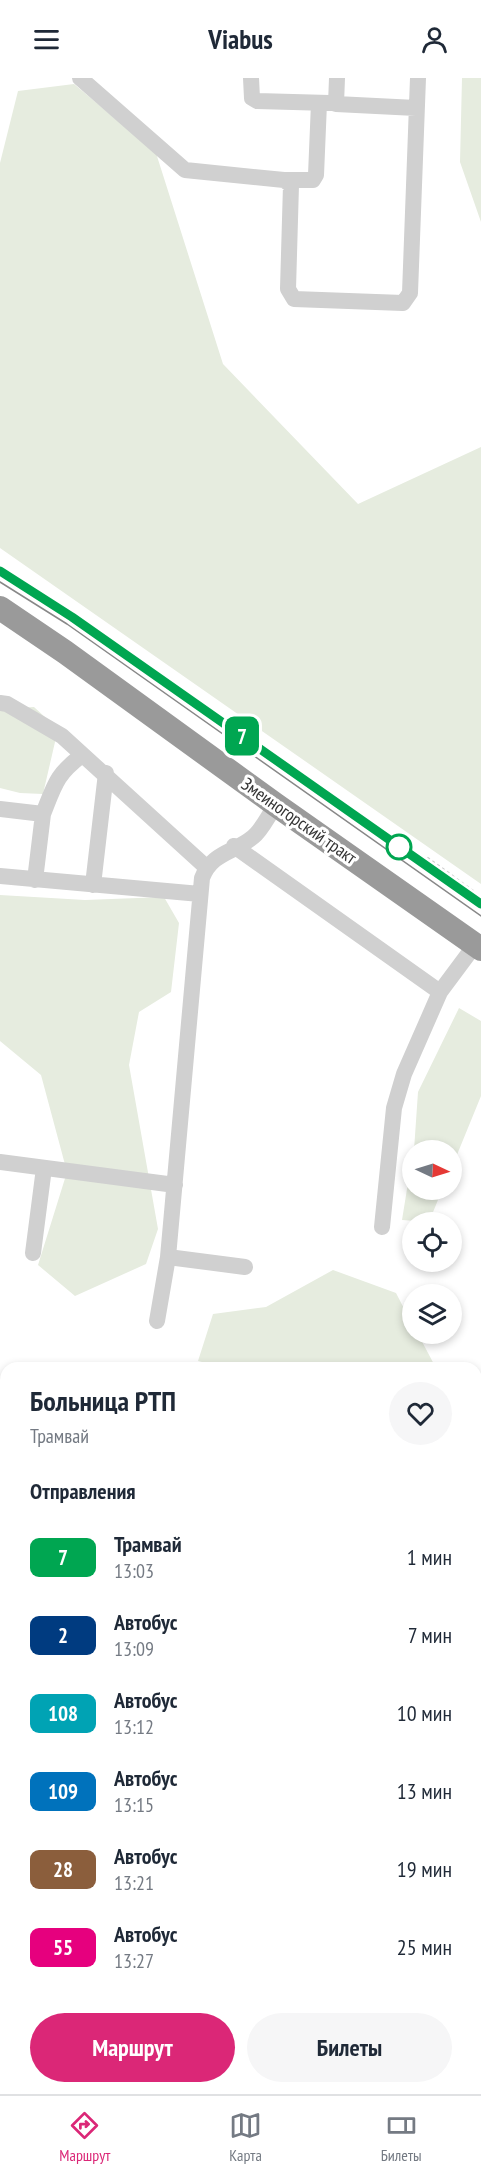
<!DOCTYPE html>
<html lang="ru">
<head>
<meta charset="utf-8">
<style>
  body { margin:0; font-family:"PT Sans Narrow",sans-serif; background:#f6f6f7; color:#1f2937; height:100vh; display:flex; flex-direction:column; font-size:22px; white-space:nowrap }
  * { box-sizing:border-box; margin:0 }
  p { font-size:20px; color:#747a83 }
  .icon { flex:none; width:33px; height:33px; fill:none; stroke:currentColor; stroke-width:2; stroke-linecap:round; stroke-linejoin:round }
  .map { position:relative; flex:1; overflow:hidden }
  .panel { position:absolute; left:0px; top:1284px; width:482px; height:732px; display:flex; flex-direction:column; background:#fff; border-radius:18px 18px 0 0; box-shadow:0 3px 9px #0003 }
  .panel>* { flex:none }
  .badge { padding:0 12px; border-radius:9px; font-size:21px; line-height:39px }
  .needle { width:39px; rotate:94deg }
  .fabs { position:absolute; left:402px; top:1062px; display:grid; gap:12px }
  .fabs a { display:grid; place-items:center; width:60px; height:60px; border-radius:50%; background:#fff; box-shadow:0 3px 9px #0003; font-size:30px }
  .map>.badge { position:absolute; translate:-50% -50%; box-shadow:0 0 0 3px #fff }
  h2 { padding:0 30px; font-size:22px; line-height:54px }
  .round { display:grid; place-items:center; flex:none; width:63px; height:63px; border-radius:32px; background:#f6f6f7 }
  .summary { display:flex; align-items:center; justify-content:space-between; height:102px; padding:0 30px }
  h1 { font-size:28px; font-weight:800; line-height:45px }
  .primary-button { display:flex; gap:12px; margin-top:auto; padding:12px 30px }
  .primary-button a { flex:1; height:69px; border-radius:36px; background:#db2777; color:#fff; font-size:24px; font-weight:800; line-height:69px; text-align:center }
  .primary-button a+a { background:#f6f6f7; color:#1f2937 }
  ul { padding:0; list-style:none }
  li { display:flex; align-items:center; gap:18px; height:78px; padding:0 30px }
  li div { flex:1 }
  li b { display:block; font-size:22px }
  li em { font-style:normal }
  li .badge { min-width:66px; font-weight:700; text-align:center }
  header { display:flex; justify-content:space-between; align-items:center; height:78px; padding:0 30px; background:#fff; font-size:27px; font-weight:800 }
  .tab-bar { display:flex; justify-content:space-around; align-items:center; height:84px; border-top:2px solid #e0e1e3; background:#fff; font-size:16px; color:#747a83 }
  .tab-bar a { display:grid; justify-items:center; gap:3px }
  .tab-bar .current { color:#db2777 }
  .map>svg:first-child { display:block }
</style>
</head>
<body>
<header><svg class="icon" aria-label="menu" viewBox="0 0 24 24"><path d="M4 6h16M4 12h16M4 18h16"/></svg>Viabus<svg class="icon" aria-label="person" viewBox="0 0 24 24"><circle cx="12" cy="8" r="4"/><path d="M4 21q1-7 8-7t8 7"/></svg></header>
<div class="map">
<svg width="481" height="2016" viewBox="0 0 481 2016">
  <rect width="100%" height="100%" fill="#fff"/>
  <!-- green -->
  <path fill="#e6ecdf" d="M462,0H481V144L460,84Z
    M74,6L156,75L223,286L358,426L481,369V806L0,470V85L18,13Z
    M34,629L58,651L43,716L20,715L0,710V631Z
    M0,817L85,822L164,819L179,845L171,914L139,934L129,987L158,1151L146,1186L75,1218L38,1187L67,1094L41,997L0,963Z
    M459,930L481,943V1018L452,1089V1072H414L418,1014Z
    M412,1080V1112H442L429,1144L402,1142Z
    M333,1192L396,1215L412,1246V1256H418L436,1290H226L198,1283L213,1236L266,1229Z
    M0,1317H6V2010H386L391,2016H0V1819L2,1814L0,1809Z
    M476,1453L481,1462V1518L476,1513Z
    M481,1899V2016H422L425,2010H476V1910Z"/>
  <g fill="none" stroke-linecap="round" stroke-linejoin="round">
    <!-- path -->
    <path stroke="#cdcdcd" stroke-width="3" stroke-dasharray="3 3" stroke-linecap="butt" d="M427,780L474,814"/>
    <!-- minor -->
    <path stroke="#d0d0d0" stroke-width="16" d="M80,0L185,92L284,102L291,107L288,211L294,221L403,225L410,215L418,0
      M251,0L252,20L257,23L329,25
      M337,0L336,26L416,30
      M284,102H313L316,97L319,25
      M0,625L7,626L62,658L206,789
      M0,731L43,736C55,706 56,697 82,677
      M234,768L440,914L404,996L394,1030L382,1149
      M0,798L200,816
      M35,802L43,736
      M93,807L106,695
      M440,914L475,867
      M0,1084L175,1107
      M33,1175L44,1090
      M168,1179L245,1189
      M157,1243L168,1179L202,800C212,774 234,775 253,759C262,752 269,736 276,727
      M476,1568L481,1571
      M476,1894L481,1884
      M15,2016L21,2010
      M411,2016L414,2010"/>
    <!-- highway -->
    <path stroke="#9a9a9a" stroke-width="24" d="M0,530L65,574L276,727L481,871"/>
    <!-- tram -->
    <path stroke="#888" stroke-width="1.5" d="M0,493L72,539L481,826
      M0,504L67,546L481,838"/>
  </g>
  <g fill="none" stroke-linecap="round" stroke-linejoin="round">
    <defs>
      <path id="line" d="M0,493L72,539L481,826"/>
    </defs>
    <!-- line casing -->
    <use href="#line" stroke="#fff" stroke-width="14"/>
    <!-- line -->
    <use href="#line" stroke="#00a651" stroke-width="9"/>
  </g>
  <!-- markers -->
  <circle fill="#fff" stroke="#00a651" stroke-width="3" cx="399" cy="769" r="12"/>
  <g text-anchor="middle" stroke-width="6" stroke-linejoin="round" paint-order="stroke">
    <!-- street labels -->
    <g font-size="18" fill="#333" stroke="#fff">
      <text transform="translate(299 743) rotate(35)" y="6">Змеиногорский тракт</text>
    </g>
  </g>
</svg>
<div class="fabs">
<a><svg class="needle" viewBox="-14 -14 28 28"><path d="M0-13l5 13h-10z" fill="#e53935"/><path d="M0 13l5-13h-10z" fill="#747a83"/></svg></a>
<a><svg class="icon" aria-label="locate" viewBox="0 0 24 24"><circle cx="12" cy="12" r="6"/><path d="M12 2v4M12 18v4M2 12h4M18 12h4"/></svg></a>
<a><svg class="icon" aria-label="layers" viewBox="0 0 24 24"><path d="M12 4l9 5-9 5-9-5zM3 14l9 5 9-5"/></svg></a>
</div>
<b class="badge" style="left:242px;top:658px;background:#00a651;color:#fff">7</b>
<section class="panel">
<div class="summary"><div><h1>Больница РТП</h1><p>Трамвай</p></div><a class="round"><svg class="icon" aria-label="heart" viewBox="0 0 24 24"><path d="M12 20l-8-8c-3-5 5-10 8-4 3-6 11-1 8 4z"/></svg></a></div>
<h2>Отправления</h2>
<ul>
<li><span class="badge" style="background:#00a651;color:#fff">7</span><div><b>Трамвай</b><p>13:03</p></div><em>1 мин</em></li>
<li><span class="badge" style="background:#003b80;color:#fff">2</span><div><b>Автобус</b><p>13:09</p></div><em>7 мин</em></li>
<li><span class="badge" style="background:#00a3b4;color:#fff">108</span><div><b>Автобус</b><p>13:12</p></div><em>10 мин</em></li>
<li><span class="badge" style="background:#0072bc;color:#fff">109</span><div><b>Автобус</b><p>13:15</p></div><em>13 мин</em></li>
<li><span class="badge" style="background:#8b5e3c;color:#fff">28</span><div><b>Автобус</b><p>13:21</p></div><em>19 мин</em></li>
<li><span class="badge" style="background:#e6007e;color:#fff">55</span><div><b>Автобус</b><p>13:27</p></div><em>25 мин</em></li>
</ul>
<div class="primary-button"><a>Маршрут</a><a>Билеты</a></div>
</section>
</div>
<nav class="tab-bar">
<a class="current"><svg class="icon" aria-label="directions" viewBox="0 0 24 24"><path d="M12 3l9 9-9 9-9-9zM9 14v-3h6M13 9l2 2-2 2"/></svg>Маршрут</a>
<a><svg class="icon" aria-label="map" viewBox="0 0 24 24"><path d="M3 6l6-2 6 2 6-2v14l-6 2-6-2-6 2zM9 4v14M15 6v14"/></svg>Карта</a>
<a><svg class="icon" aria-label="tickets" viewBox="0 0 24 24"><path d="M3 7h18v10H3zM15 7v10"/></svg>Билеты</a>
</nav>
</body>
</html>
